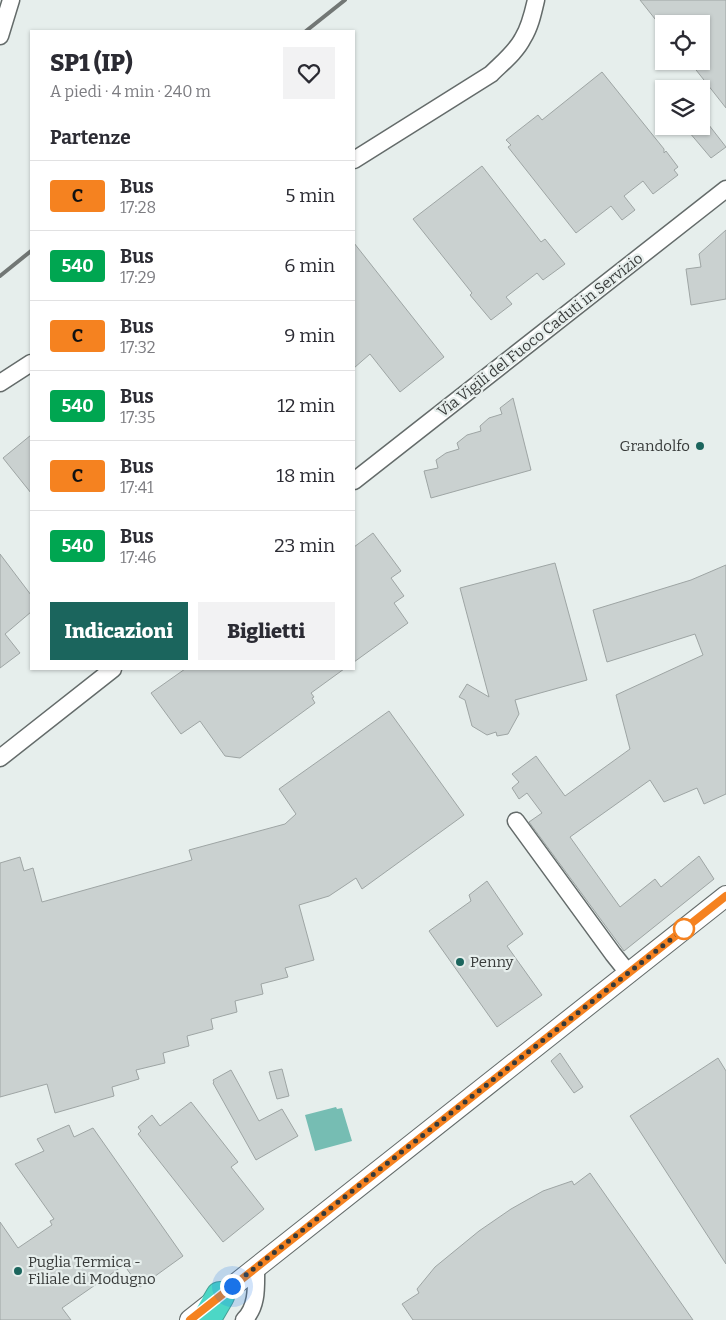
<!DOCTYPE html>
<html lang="it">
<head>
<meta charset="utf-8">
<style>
  body { margin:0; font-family:Bitter,serif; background:#f2f2f3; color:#2b2b33; height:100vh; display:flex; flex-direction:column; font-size:19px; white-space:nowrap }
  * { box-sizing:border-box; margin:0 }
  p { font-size:16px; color:#7c7c81 }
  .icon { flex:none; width:28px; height:28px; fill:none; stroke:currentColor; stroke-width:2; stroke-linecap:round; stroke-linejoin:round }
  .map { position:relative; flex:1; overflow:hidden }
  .side { position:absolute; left:30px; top:30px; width:325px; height:640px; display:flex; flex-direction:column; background:#fff; border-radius:0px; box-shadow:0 1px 4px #0004 }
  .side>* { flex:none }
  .badge { padding:0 10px; border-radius:4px; font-size:18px; line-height:32px }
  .fabs { position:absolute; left:655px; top:15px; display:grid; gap:10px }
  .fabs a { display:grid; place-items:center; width:55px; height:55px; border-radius:0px; background:#fff; box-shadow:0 1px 4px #0004; font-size:25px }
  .you { position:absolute; width:25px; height:25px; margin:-12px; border:4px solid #fff; border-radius:50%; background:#1a73e8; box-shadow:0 0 0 8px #1a73e833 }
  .map>.badge { position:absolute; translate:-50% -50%; box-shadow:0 0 0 2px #fff }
  h2 { padding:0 20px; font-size:19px; line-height:45px }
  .round { display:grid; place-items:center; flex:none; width:52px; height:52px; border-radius:0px; background:#f2f2f3 }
  .summary { display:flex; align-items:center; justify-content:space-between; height:85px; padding:0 20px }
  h1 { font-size:24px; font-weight:800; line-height:38px }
  .primary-button { display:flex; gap:10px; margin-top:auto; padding:10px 20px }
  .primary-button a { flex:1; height:58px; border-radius:0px; background:#1b655d; color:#fff; font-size:20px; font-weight:800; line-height:58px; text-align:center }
  .primary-button a+a { background:#f2f2f3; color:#2b2b33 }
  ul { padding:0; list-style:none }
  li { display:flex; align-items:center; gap:15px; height:70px; padding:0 20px; border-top:1px solid #e1e1e2 }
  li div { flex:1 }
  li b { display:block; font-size:19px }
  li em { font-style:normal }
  li .badge { min-width:55px; font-weight:700; text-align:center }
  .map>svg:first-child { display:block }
</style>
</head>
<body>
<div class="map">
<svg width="726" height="1320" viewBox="0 0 726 1320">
  <rect width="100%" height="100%" fill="#e6eeec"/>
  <!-- water -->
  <path fill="#76bdb3" d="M336,1107L337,1109L342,1108L352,1141L315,1151L305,1115Z"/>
  <!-- building -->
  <path fill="#cad1d0" stroke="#9ea5a4" d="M640,0H726V108L689,61H701V24H659Z
    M602,72L664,149V153L666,151L678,167L674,170L678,175L653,194L643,181L624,196L635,210L622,220L611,206L576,233L508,147L511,145L506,140L538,115L542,120Z
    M705,120L726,147L711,158L689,132L697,126H701V123Z
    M482,166L541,242L545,239L565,264L543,280L537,273L506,297L512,304L491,320L470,295L472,293L413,219Z
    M726,230V299L691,305L686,269L701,267L699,254Z
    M354,243L444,357L400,392L370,354L354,368Z
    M513,398L531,470L431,498L424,471L438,468L436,460L446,453L459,449L457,443L467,435L481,431L480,426L489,418L502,414L500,408Z
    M31,435V493L3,458Z
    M373,533L401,571L391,578L404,596L394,603L408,623L354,662V547Z
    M0,554L31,595V612L5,634L20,653L0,668Z
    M555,563L587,680L515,700L519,714L508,734L497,736L496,732L487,735L472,726L465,700L459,697L467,684L489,697L460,588Z
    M726,565V794L704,804L697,788L664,802L650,780L570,837L620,907L655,879L661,887L699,856L714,879L624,951L529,822L542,813L527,793L519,799L512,788L519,782L512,774L536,756L565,796L630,749L616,695L703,655L695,634L607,662L593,610L691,580Z
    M185,669H344L311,693L314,697L312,698L315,703L240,758L225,756L200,721L181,734L151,693Z
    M389,711L464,815L362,889L356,878L329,896L299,905L314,960L285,968L288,977L261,984L263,994L235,1001L237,1012L211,1019L213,1029L187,1036L189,1046L163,1053L165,1063L136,1070L139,1079L112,1087L114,1096L55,1113L47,1084L0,1097V863L20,857L24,871L33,868L42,902L192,860L189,850L285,824L296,814L279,789Z
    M487,881L523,934L507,946L542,995L497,1027L429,931L471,901L469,895Z
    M560,1053L583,1087L574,1093L551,1061Z
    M718,1058L726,1071V1264L630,1116Z
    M282,1069L289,1096L277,1099L269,1072Z
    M231,1070L259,1121L282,1109L298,1136L256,1160L213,1083L214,1082L213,1080Z
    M191,1102L238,1162L231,1167L264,1209L223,1242L138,1134L141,1131L138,1127L152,1115L160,1126Z
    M69,1125L74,1137L93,1128L183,1256L140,1287L124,1265L62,1308L71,1320H0V1222L18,1248L52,1225L50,1221L54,1219L15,1164L44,1151L37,1139Z
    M590,1173L693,1320H413L402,1304L419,1293L417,1289L435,1267L479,1231L511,1209L543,1191L572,1181L574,1185Z"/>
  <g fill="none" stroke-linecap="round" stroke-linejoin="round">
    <defs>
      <path id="minor" d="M0,36L11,0
        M354,160L491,74C502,63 516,52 523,38C530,27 533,13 536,0
        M0,383L31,363
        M354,481L726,189
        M0,758L113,669
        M516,821L613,954L629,974
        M244,1320C258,1306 256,1286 256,1267"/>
      <path id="tertiary" d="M190,1320L726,896"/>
      <path id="motorway" d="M206,1320L220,1296"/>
    </defs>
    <!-- minor casing -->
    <use href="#minor" stroke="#646b6a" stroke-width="19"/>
    <!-- tertiary casing -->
    <use href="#tertiary" stroke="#646b6a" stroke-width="22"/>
    <!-- motorway casing -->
    <use href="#motorway" stroke="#45a095" stroke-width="30"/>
    <!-- minor -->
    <use href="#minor" stroke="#fff" stroke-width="16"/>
    <!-- tertiary -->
    <use href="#tertiary" stroke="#fff" stroke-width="20"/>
    <!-- motorway -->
    <use href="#motorway" stroke="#4cd7c6" stroke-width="28"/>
    <!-- rail -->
    <path stroke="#727775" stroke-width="4" d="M306,31L345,0
      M0,276L31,251"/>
  </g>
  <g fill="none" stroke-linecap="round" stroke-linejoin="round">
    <defs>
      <path id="line" d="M190,1320L726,896"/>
    </defs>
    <!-- line casing -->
    <use href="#line" stroke="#fff" stroke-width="11"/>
    <!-- line -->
    <use href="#line" stroke="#f58220" stroke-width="8"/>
    <!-- walk -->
    <path stroke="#373a39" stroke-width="5" stroke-dasharray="0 9" d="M232,1286L684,929"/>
  </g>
  <!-- markers -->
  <g fill="#1b655d" stroke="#e6eeec" stroke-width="2">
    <circle cx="700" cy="446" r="5"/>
    <circle cx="460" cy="962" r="5"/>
    <circle cx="18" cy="1271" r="5"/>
  </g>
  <circle fill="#fff" stroke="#f58220" stroke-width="2.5" cx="684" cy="929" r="10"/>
  <g text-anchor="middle" stroke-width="4.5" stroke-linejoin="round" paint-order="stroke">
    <!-- street labels -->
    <g font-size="15" fill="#373a39" stroke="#e6eeec">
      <text transform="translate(540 335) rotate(-38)" y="5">Via Vigili del Fuoco Caduti in Servizio</text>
    </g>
    <!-- poi labels -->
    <g font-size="15" fill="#373a39" stroke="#e6eeec" text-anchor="start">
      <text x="690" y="451" text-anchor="end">Grandolfo</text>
      <text x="470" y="967">Penny</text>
      <text x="28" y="1267">Puglia Termica -<tspan x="28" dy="17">Filiale di Modugno</tspan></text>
    </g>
  </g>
</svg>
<div class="fabs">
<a><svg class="icon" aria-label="locate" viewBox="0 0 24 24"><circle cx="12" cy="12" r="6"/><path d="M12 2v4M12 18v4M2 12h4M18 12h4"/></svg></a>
<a><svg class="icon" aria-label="layers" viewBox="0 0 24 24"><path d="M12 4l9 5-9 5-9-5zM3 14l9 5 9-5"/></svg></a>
</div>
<div class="you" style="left:232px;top:1286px"></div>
<section class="side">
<div class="summary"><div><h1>SP1 (IP)</h1><p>A piedi · 4 min · 240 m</p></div><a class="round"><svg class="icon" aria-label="heart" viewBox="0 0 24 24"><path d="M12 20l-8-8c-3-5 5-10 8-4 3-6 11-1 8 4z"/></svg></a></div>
<h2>Partenze</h2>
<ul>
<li><span class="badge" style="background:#f58220;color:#111">C</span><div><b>Bus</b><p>17:28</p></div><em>5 min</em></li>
<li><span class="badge" style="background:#00a651;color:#fff">540</span><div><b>Bus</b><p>17:29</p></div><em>6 min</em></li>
<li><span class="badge" style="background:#f58220;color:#111">C</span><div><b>Bus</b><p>17:32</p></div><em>9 min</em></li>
<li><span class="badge" style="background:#00a651;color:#fff">540</span><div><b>Bus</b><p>17:35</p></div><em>12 min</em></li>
<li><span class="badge" style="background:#f58220;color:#111">C</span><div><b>Bus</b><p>17:41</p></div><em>18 min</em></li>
<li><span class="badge" style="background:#00a651;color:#fff">540</span><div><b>Bus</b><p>17:46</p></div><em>23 min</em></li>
</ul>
<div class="primary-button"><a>Indicazioni</a><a>Biglietti</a></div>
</section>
</div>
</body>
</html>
